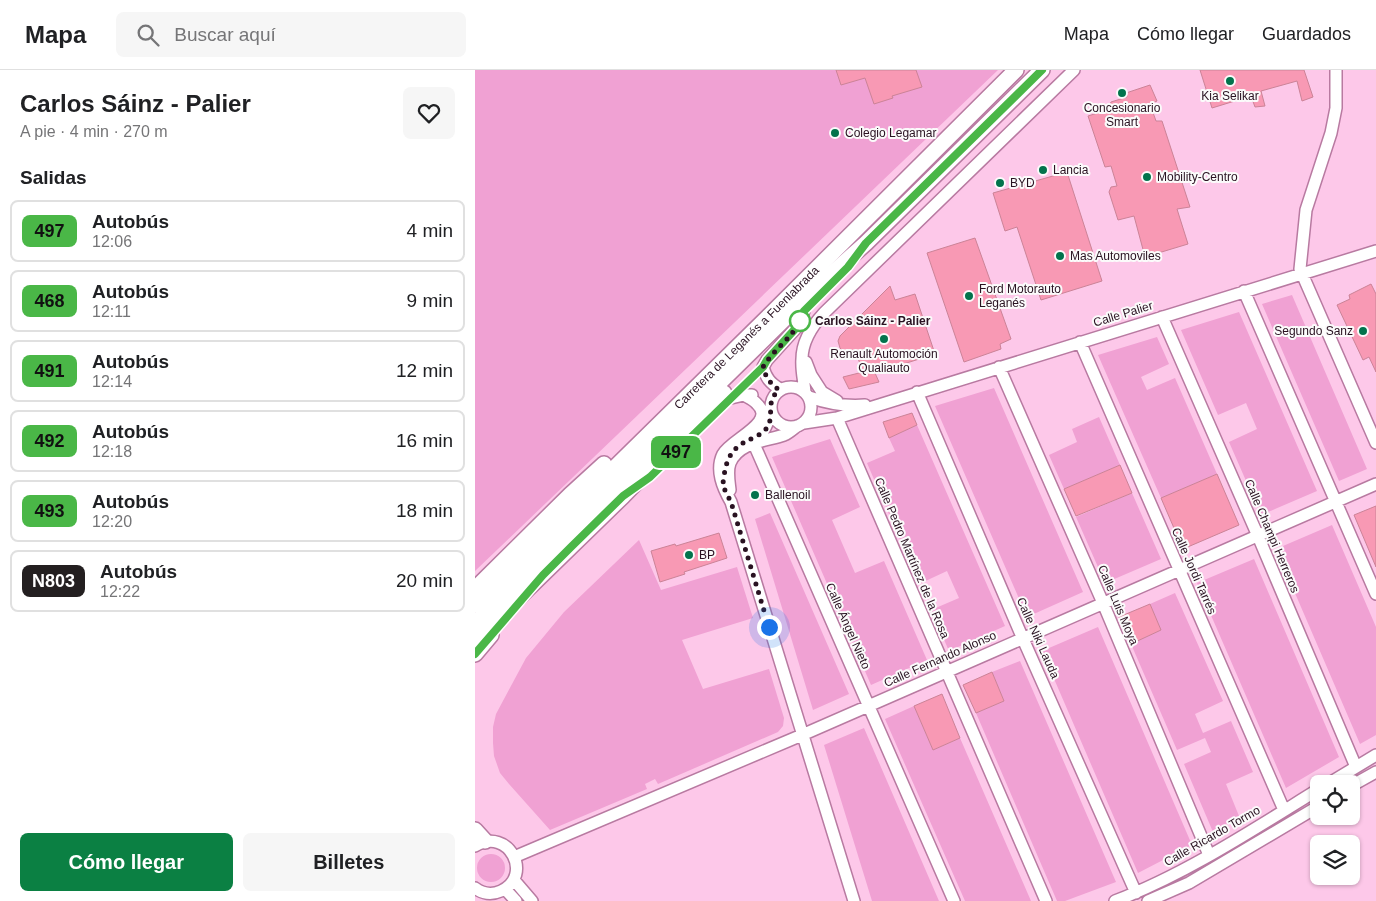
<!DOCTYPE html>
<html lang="es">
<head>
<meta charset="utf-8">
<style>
  body { margin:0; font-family:Arial,sans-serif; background:#f6f6f6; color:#202124; height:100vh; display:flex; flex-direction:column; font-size:19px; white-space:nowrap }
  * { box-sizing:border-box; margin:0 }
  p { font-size:16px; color:#757577 }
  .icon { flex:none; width:28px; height:28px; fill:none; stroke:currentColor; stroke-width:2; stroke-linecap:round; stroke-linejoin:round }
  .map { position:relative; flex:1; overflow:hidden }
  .details { display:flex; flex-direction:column; background:#fff; width:475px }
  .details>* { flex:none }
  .badge { padding:0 10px; border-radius:8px; font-size:18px; line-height:32px }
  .tools { position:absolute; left:835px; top:705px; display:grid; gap:10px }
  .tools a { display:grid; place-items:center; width:50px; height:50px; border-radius:8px; background:#fff; box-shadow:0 1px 4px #0004; font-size:25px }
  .you { position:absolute; width:25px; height:25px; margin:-12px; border:4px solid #fff; border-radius:50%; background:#1a73e8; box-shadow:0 0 0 8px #1a73e833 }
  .map>.badge { position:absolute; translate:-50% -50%; box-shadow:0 0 0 2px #fff }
  h2 { padding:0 20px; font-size:19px; line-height:45px }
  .round { display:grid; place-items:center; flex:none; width:52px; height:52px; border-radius:8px; background:#f6f6f6 }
  .summary { display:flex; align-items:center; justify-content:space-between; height:85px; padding:0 20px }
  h1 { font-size:24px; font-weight:600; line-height:38px }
  .action { display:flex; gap:10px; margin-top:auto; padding:10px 20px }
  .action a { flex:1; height:58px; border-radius:8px; background:#0b8043; color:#fff; font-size:20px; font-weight:600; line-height:58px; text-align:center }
  .action a+a { background:#f6f6f6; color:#202124 }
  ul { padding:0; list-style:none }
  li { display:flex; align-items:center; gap:15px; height:62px; margin:0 10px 8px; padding:0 10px; border:2px solid #e0e0e0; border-radius:8px }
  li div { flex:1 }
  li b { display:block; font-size:19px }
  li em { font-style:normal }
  li .badge { min-width:55px; font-weight:700; text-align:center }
  header { display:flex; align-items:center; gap:30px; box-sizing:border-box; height:70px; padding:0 25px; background:#fff; border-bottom:1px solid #e0e0e0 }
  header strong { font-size:24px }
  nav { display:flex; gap:28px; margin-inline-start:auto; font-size:18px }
  .search { width:350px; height:45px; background:#f6f6f6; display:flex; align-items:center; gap:12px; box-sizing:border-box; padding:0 18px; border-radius:8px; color:#757577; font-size:19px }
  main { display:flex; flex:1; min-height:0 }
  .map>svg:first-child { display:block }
</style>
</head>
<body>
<header>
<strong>Mapa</strong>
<div class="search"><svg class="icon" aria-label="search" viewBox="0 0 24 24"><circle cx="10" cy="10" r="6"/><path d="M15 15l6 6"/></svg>Buscar aquí</div>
<nav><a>Mapa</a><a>Cómo llegar</a><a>Guardados</a></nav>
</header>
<main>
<section class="details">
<div class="summary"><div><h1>Carlos Sáinz - Palier</h1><p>A pie · 4 min · 270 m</p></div><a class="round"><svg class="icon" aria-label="heart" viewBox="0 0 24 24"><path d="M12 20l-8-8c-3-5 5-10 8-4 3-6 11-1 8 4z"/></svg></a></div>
<h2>Salidas</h2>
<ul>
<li><span class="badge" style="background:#4ab747;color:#111">497</span><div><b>Autobús</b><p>12:06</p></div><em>4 min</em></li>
<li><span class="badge" style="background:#4ab747;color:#111">468</span><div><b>Autobús</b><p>12:11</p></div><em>9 min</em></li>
<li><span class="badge" style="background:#4ab747;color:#111">491</span><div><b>Autobús</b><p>12:14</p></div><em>12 min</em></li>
<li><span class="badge" style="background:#4ab747;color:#111">492</span><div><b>Autobús</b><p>12:18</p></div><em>16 min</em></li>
<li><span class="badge" style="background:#4ab747;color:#111">493</span><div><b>Autobús</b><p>12:20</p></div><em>18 min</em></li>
<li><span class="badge" style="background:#231f20;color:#fff">N803</span><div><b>Autobús</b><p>12:22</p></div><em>20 min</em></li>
</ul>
<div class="action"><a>Cómo llegar</a><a>Billetes</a></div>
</section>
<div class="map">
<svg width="901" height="831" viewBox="0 0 901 831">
  <rect width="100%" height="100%" fill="#fdc8e9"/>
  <!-- green -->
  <path fill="#f0a1d3" d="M0,0H523L0,501Z
    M817,225L892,399L864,411L787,234Z
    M764,242L842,421L786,445L754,372L782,359L771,333L743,345L706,260Z
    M682,267L694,294L666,307L672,320L700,308L742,404L686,428L623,285Z
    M519,318L608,522L552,547L460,336Z
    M624,347L645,395L589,419L574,385L602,372L597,359Z
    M442,355L530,556L474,581L456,540L484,528L472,501L444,514L392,393L420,381L414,368Z
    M355,369L385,437L357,450L380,503L409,491L452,590L396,615L297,387Z
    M657,423L686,489L630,513L601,447Z
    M295,443L374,624L338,640L280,449Z
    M857,455L901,557V665L885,674L801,479Z
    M164,470L186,520L262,497L278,548L207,570L228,619L294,599L309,648L308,656L303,662L183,714L180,709L170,714L172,719L75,760L34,714L25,703L19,686L18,673V657L21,644L51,588L89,542Z
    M779,489L864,687L811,718L722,513Z
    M700,523L748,631L720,644L728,663L756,651L778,702L751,714L764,746L738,762L709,694L736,682L730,668L702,680L656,574L686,560L675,534Z
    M623,557L717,775L663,803L567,581Z
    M545,591L641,812L590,831H582L501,643L529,631L517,602Z
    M439,636L458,680L485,668L556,831H490L410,649Z
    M389,658L464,831H397L349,675Z
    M2 798a14 14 0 1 1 28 0a14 14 0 1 1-28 0Z"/>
  <!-- building -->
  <path fill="#f899b4" stroke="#cb8397" d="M361,0H441L447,17L417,26L418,28L399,34L390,8L366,15Z
    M725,0H829L838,27L827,31L822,11L786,21L790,36L780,37L776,26L737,38Z
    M675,15L682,31L675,34L681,51H687L715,137L702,139L713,174L670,187L659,146L643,150L634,122L636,117L642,116L636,96L630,97L613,46L632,40L636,32L652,27L651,23Z
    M592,102L627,211L566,230L542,157L530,161L518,123Z
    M500,168L536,269L525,274L526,279L489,292L452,183Z
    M896,214L901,224V302L894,287L888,290L862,235L875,229L874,225Z
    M415,216L420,230L440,224L460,284L400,303L404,312L374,319L368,307L388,302L380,280L369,282L365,278L363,271L365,266Z
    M437,343L442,355L414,368L408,352Z
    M645,395L657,423L601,446L589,419Z
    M742,404L764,455L708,479L686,428Z
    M901,436V497L879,445Z
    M244,463L252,488L209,502L210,504L185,512L176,481L200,474L201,476Z
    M675,534L686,560L656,574L644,547Z
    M517,602L529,631L501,643L488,615Z
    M467,624L485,668L458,680L439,636Z"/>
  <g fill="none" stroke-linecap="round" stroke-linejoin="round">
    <defs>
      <path id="minor" d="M861,0V38L856,63L831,140L825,199L901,373
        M769,221L901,524
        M687,247L783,466L881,697
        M605,272L809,740
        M331,292L336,305L347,322L362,331
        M524,297L628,533L734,785
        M296 337a20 20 0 1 1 40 0a20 20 0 1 1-40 0Z
        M305,319C295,313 291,308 288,297L292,290L321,258L329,241
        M330,322C329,311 326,300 327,289C327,271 337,256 349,243L599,0
        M442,322L548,569L661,823
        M269,325C274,328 279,330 282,334C302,353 256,369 248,384C240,400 248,418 256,432L379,831
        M334,327C352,333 371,337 390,335
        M256,328L269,325H277
        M362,348L571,831
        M329,353L362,348L901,181
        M274,370C290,362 291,359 296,342
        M279,374L479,831
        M255,420C254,411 252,401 255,393C264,372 291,371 309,365C314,363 318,359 322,356
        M853,714L901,685
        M876,716L901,702
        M0,776C34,756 59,806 26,821C17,825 8,824 0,818
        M39,787L327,665L901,414
        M39,810L57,831
        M30,819L41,831
        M640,831C711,804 779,759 844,719
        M673,831L714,813L844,736"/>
      <g id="highway">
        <path d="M0,519L95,425L129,394"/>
        <path id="s1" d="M0,535L295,245L541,0"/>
        <path d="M0,553L345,214L391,173L567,0"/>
        <path d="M0,570L148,426L249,323"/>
        <path d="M0,584L16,565"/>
        <path d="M0,760L10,771"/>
      </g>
    </defs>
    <!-- minor casing -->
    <use href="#minor" stroke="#b87aa1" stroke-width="14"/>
    <!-- highway casing -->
    <use href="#highway" stroke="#b87aa1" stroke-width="18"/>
    <!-- minor -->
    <use href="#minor" stroke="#fff" stroke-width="11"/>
    <!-- highway -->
    <use href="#highway" stroke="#fff" stroke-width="15"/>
  </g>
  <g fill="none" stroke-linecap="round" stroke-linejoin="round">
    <defs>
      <path id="line" d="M0,584L68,505L96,477L148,426L175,407L288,297L292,290L321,258L329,241L373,197L391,173L567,0"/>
    </defs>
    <!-- line casing -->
    <use href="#line" stroke="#fff" stroke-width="11"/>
    <!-- line -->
    <use href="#line" stroke="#4ab747" stroke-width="8"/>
    <!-- walk -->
    <path stroke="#291221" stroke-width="5" stroke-dasharray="0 9" d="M294,557L256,432C253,426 249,420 248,414C248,412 249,407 249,406C251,392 255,381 268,373C275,369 285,366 291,359C301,346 289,333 304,320C295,313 291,308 288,297C298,280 316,269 325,251"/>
  </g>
  <!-- markers -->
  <g fill="#02734c" stroke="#fbfbfb" stroke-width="2">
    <circle cx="755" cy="11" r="5"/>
    <circle cx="647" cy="23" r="5"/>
    <circle cx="360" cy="63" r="5"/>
    <circle cx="568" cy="100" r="5"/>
    <circle cx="672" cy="107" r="5"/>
    <circle cx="525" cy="113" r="5"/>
    <circle cx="585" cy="186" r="5"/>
    <circle cx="494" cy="226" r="5"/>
    <circle cx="888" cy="261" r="5"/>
    <circle cx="409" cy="269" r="5"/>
    <circle cx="280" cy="425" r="5"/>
    <circle cx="214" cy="485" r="5"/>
  </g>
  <circle fill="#fff" stroke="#4ab747" stroke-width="2.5" cx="325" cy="251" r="10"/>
  <g text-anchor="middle" stroke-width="4" stroke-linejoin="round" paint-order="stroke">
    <!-- poi labels -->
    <g font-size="12" fill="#291221" stroke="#fbfbfb" text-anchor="start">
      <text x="755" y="30" text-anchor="middle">Kia Selikar</text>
      <text x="647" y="42" text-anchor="middle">Concesionario<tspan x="647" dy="14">Smart</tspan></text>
      <text x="370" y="67">Colegio Legamar</text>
      <text x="578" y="104">Lancia</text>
      <text x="682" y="111">Mobility-Centro</text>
      <text x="535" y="117">BYD</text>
      <text x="595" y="190">Mas Automoviles</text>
      <text x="504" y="223">Ford Motorauto<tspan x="504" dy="14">Leganés</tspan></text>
      <text x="878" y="265" text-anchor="end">Segundo Sanz</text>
      <text x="409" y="288" text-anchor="middle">Renault Automoción<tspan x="409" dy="14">Qualiauto</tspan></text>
      <text x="290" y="429">Ballenoil</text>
      <text x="224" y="489">BP</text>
    </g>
    <!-- street labels -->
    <g font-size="12" fill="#291221" stroke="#fbfbfb">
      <text transform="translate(648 244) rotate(-17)" y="4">Calle Palier</text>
      <text dy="4" stroke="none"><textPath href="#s1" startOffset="381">Carretera de Leganés a Fuenlabrada</textPath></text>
      <text transform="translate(797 466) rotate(67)" y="4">Calle Champi Herreros</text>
      <text transform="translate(437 488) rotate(67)" y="4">Calle Pedro Martínez de la Rosa</text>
      <text transform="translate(719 501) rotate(66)" y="4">Calle Jordi Tarrés</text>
      <text transform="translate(643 535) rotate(67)" y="4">Calle Luis Moya</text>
      <text transform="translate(373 556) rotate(66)" y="4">Calle Ángel Nieto</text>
      <text transform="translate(563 568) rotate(66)" y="4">Calle Niki Lauda</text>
      <text transform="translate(465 589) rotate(-24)" y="4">Calle Fernando Alonso</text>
      <text transform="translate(737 766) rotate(-30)" y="4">Calle Ricardo Tormo</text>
    </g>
    <!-- stop labels -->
    <g font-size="12" font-weight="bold" fill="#291221" stroke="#fbfbfb" text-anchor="start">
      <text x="340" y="255">Carlos Sáinz - Palier</text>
    </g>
  </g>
</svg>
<div class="tools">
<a><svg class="icon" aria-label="locate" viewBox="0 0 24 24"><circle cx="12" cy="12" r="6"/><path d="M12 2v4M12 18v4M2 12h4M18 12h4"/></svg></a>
<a><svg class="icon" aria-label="layers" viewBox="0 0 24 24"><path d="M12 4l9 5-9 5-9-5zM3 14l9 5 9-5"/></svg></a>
</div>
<div class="you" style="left:294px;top:557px"></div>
<b class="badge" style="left:201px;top:382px;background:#4ab747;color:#111">497</b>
</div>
</main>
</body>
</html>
